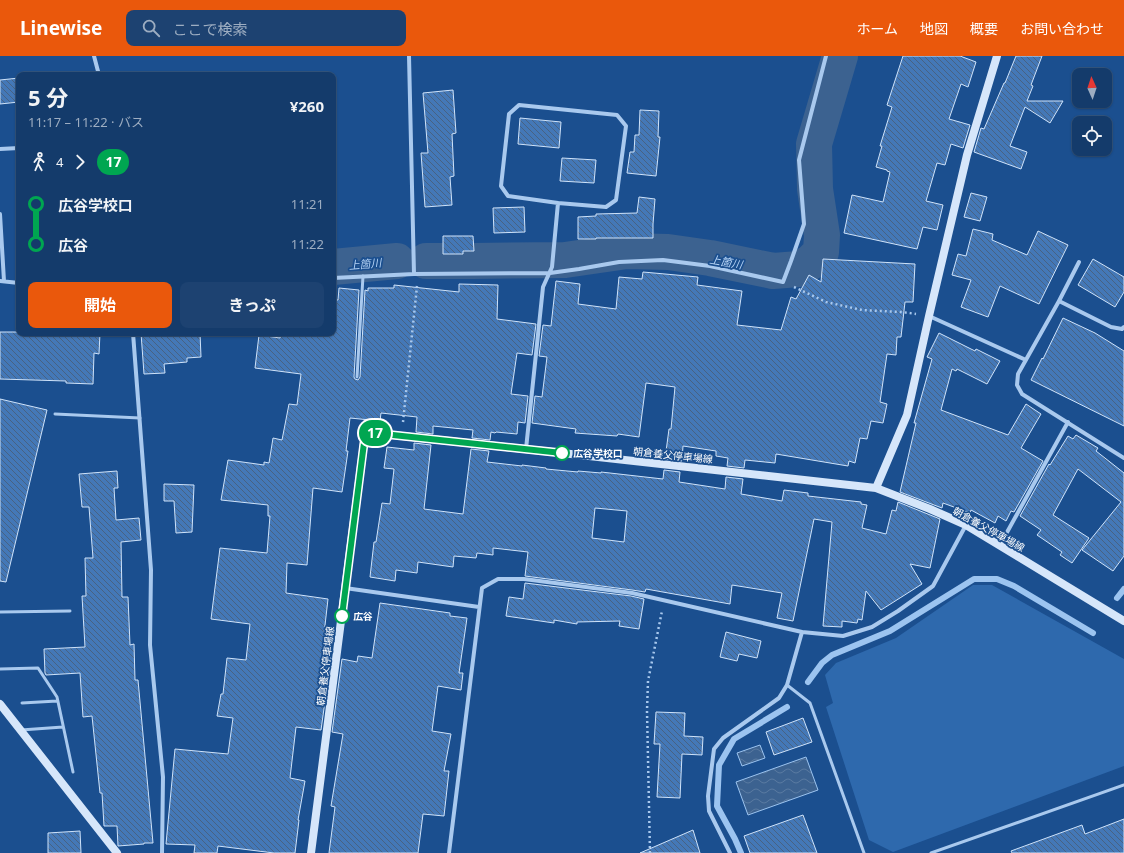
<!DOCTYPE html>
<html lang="ja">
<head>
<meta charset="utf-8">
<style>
  body { margin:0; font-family:"Noto Sans","Noto Sans JP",sans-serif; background:#1d4271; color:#f1f3f6; height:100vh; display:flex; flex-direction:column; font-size:15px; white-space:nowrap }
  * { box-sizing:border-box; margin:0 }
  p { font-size:13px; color:#9dadc1 }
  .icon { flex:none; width:22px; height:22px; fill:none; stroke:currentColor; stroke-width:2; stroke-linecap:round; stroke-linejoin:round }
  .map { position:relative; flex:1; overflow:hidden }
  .sheet { position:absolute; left:16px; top:16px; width:320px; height:264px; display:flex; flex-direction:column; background:#143b6b; border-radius:8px; box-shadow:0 1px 3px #0004,0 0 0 1px #33557e }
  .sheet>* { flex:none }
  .badge { padding:0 8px; border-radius:13px; font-size:14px; line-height:26px }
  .needle { width:26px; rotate:357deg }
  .buttons { position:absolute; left:1072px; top:12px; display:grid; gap:8px }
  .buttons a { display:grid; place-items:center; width:40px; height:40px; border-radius:8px; background:#143b6b; box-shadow:0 1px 3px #0004,0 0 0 1px #33557e; font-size:20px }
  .map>.badge { position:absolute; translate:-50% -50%; box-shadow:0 0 0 2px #fff }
  .legs { display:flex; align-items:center; gap:6px; height:44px; padding:0 12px; font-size:13px }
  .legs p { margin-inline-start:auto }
  .summary { display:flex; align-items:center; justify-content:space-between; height:68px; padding:0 12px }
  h1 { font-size:22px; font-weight:700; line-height:30px }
  .action { display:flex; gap:8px; margin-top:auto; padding:8px 12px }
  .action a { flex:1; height:46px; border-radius:8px; background:#ea580c; color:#fff; font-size:16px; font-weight:700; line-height:46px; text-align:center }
  .action a+a { background:#1d4271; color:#f1f3f6 }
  ul { padding:0 12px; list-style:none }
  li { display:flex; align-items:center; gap:14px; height:40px; font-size:15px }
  li i { display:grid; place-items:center; width:6px; height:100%; margin:0 5px; background:currentColor }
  li i::after { content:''; width:10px; height:10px; margin:-5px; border:3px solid; border-radius:50%; background:#143b6b }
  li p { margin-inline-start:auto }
  li:first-child i { background:linear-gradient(#0000 50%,currentColor 0) }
  li:last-child i { background:linear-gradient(currentColor 50%,#0000 0) }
  header { display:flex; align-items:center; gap:24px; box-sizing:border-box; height:56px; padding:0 20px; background:#ea580c; color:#fff }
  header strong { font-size:19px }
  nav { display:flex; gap:22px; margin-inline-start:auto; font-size:14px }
  .search { width:280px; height:36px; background:#1d4271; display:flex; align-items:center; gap:10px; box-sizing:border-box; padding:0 14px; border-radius:8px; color:#9dadc1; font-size:15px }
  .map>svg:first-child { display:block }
</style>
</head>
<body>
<header>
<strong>Linewise</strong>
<div class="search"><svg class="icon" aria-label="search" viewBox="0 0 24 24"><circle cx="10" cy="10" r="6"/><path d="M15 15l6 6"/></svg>ここで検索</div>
<nav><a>ホーム</a><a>地図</a><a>概要</a><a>お問い合わせ</a></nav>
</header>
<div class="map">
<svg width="1124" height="797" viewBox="0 0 1124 797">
  <defs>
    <pattern id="water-waves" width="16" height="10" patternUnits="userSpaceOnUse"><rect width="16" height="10" fill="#3c6290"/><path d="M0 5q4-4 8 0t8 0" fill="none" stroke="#597aa1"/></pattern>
    <pattern id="building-back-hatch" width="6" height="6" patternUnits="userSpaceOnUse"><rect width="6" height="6" fill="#4478b7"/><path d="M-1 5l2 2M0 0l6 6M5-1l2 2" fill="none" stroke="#486282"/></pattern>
  </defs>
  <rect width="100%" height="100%" fill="#1b4f8f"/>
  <!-- green -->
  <path fill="#2e69ad" d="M973,529H992L1124,603V710L893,796L869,784L826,651L833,647L825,619L836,607L896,582Z"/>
  <!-- water -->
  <path fill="url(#water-waves)" stroke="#9cc4f0" d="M760,689L765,702L742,710L737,697Z
    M806,701L818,734L748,759L736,726Z"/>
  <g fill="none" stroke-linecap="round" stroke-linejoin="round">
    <!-- stream -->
    <path stroke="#9cc4f0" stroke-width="6" d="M1117,542L1124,533
      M808,626L822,607L832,599L890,575L974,523H997L1014,530L1093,577
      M741,797L735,783L717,750L719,709L734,683L787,651"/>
    <!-- river -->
    <path stroke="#3c6290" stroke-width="36" d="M426,205H472L565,204L627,195L668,196L710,202L773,215L799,213L811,206L821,196L822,179L815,133L814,88L840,0
      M333,211L397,205"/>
  </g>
  <!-- building -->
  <path fill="url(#building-back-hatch)" stroke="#cfe3fa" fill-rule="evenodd" d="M903,0H960L976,6L968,31L961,28L949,63L970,69L963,92L951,88L945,109L937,107L926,145L943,149L937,174L923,171L917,193L844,177L852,139L883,146L890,116L887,115V114L876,111L882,90H880L892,51L887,49Z
    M1016,0H1042L1031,29L1033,30L1027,45H1063L1050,67L1025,51L1010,90L1027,96L1021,113L974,96L981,72L984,73L1004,27H1005Z
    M19,22V46L0,48V24Z
    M453,34L456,77L452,78L454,120L450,121L452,149L425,151L421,97H428L423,37Z
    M640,54L659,55L658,81H660L656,120L627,117L630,96H634L635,79H639Z
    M520,62L561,66L559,92L518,88Z
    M562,102L596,104L594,127L560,125Z
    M971,137L987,141L980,165L964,161Z
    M639,141L655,143L653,168V182H596V183H578V161L596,160V158L637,157Z
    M524,151L525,176L494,177L493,152Z
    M973,173L993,178L992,184L1027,199L1038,175L1068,189L1039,248L1000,230L988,261L961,251L971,224L952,219L958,198L966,200Z
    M443,180H473L474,195H463V198H443Z
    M823,203L915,208L913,246H905L901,281H897L896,299L887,298L880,346L887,348L883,367L871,365L867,383L860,382L855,407L849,405L848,410L776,398L775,407L745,404L744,412L727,410L728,402L716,400V395L683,390L682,405L665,403L669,373H671L675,331L646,327L639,381L618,378L617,380L575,377L576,373L532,367L535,340L542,341L547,301L539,300L543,269L551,270L556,225L580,228L578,248L616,253L619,221L642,223L643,216L698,221L697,229L742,235L737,269L781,274L791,241L796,243L809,219L821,226Z
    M1093,203L1124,221V236L1115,251L1078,229Z
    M459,228L498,229L497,263L536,268L532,299L517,297L511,338L528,340L525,367L518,366L517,378L496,376L495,377L491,376L490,384L472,382L473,374L433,370V378L416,376L417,361L381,357L380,365L350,362L346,395H348L342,436L313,432L307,509L287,507L286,537L328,543L324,578H325L322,600L331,602L321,674L296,671L290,722L305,725L298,764H299L295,797H274L218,790L217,797H194L195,789L166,788L175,693L228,698L233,662L217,660L221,638H223L227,602L246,604L250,568L211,563L220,492L267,497L270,460H268V449L221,444L228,404L264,409V406L269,407L273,382L282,384L289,348L297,349L301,318L255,312L259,279L280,282L281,277H333V244H338L339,232L359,234L354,321L355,323L358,324L360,321L365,234L368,235V232H394V229L459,236Z
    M1063,262L1095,277L1124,295V370L1031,324L1042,302L1043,303Z
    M0,276H19V277H100L99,298L94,297L93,328L66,327V325L0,323Z
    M141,277H200L201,301L187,302V306L164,308L165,317L144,318Z
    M939,277L975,295L976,293L1000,305L987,328L957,313L956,315L952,313L941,354L1008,379L1026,348L1041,358L1021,392L1043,405L1014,456L1011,455L1006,465L998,460L995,467L971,454L970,457L943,447L942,452L900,436L916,367H914L932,303L927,301Z
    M0,343L47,354L6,526L0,525Z
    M1076,379L1098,392L1096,395L1124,417V500L1113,515L1082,494L1121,446L1078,413L1053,459L1089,482L1072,507L1060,499L1062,496L1037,479L1041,474L1020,460L1049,408L1050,409L1068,380L1073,383Z
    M414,387L431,389L424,453L463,458L471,393L489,395L487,406L522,410V409L546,412V413L578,416V415L601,417V416L663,423L664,414L680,416L679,426L725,433L726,421L743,423L741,438L782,445L784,434L808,437V440L861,446V448L867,449L862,472L886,478L892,454L896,455L898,446L940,463L930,512L910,508L922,528L881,554L866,535L862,564L858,563L857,567L842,565V571L823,570L832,466L814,463L793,565L777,562L782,537L732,529L730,548L646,533L645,536L632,534L525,520L528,496L493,492V499L477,497L476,502L454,500L453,511L418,506L417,517L396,514L395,525L370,521L374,486H376L382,447L390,448L394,413L384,412L387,391L414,394ZM595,452L627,455L624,486L592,482Z
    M117,415L118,432H114L116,464L139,462L141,484L121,486L122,541H128L130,589L134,588L135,624H138L153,787H144V788L118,790L117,770H104L102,737H100L92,660L83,661L80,617L46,619L45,617L44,593L85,591L82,540H86L85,502H93L89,451H82L79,418Z
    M164,428L194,429L192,476L176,477L174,445H164Z
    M525,527L631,540L644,543L639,573L619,570L620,565L577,566V568L554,564V567L506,560L509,541L523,543Z
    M380,547L450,557V560L467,562L459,617H463L461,634L438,630L432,675L451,678L444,715H449L444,760L423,758L418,797H329L335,751L331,750L343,678L332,676L342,603L357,606L358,600L372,602Z
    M726,576L761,585L757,602L739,598L737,605L720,601Z
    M656,656L685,657L684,680L703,681L702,699L682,698L680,742L657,741L660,688H654Z
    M803,662L812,686L774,699L766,676Z
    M803,759L817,797H750L744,780Z
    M1124,763V797H1012L1011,795L1082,769L1085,778Z
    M693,774L700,797H640Z
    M80,775L81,797H48V777Z"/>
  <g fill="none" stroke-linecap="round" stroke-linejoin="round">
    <!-- path -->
    <path stroke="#a9c9ee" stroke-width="2.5" stroke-dasharray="2 3" stroke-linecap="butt" d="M794,231L826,246L862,254L902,256L916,258
      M403,366L417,230
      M650,797L647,655L648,625L662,555"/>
    <!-- lane -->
    <path stroke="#a9c9ee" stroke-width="3" d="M357,321L363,220
      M55,358L140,362
      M0,556L70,555
      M0,613L38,612L57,641L73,716
      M787,629L810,647L864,797
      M22,647L57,645
      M21,674L63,671
      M931,797L1124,729"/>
    <!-- street -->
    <path stroke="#a9c9ee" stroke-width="4" d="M94,0L99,19
      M409,0L414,218
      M0,93L19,92
      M0,158L4,225
      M333,222L414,218L550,217L579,213L619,206L663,204L710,210L783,226L791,205L804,168L799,104L826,0
      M0,225L19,227
      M1059,245L1079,206
      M929,260L1026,304
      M1124,271L1122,273L1111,271L1059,245L1018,318L1017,329L1022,338L1124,402
      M133,277L151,514L150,589L163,721L162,797
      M526,393L543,231L552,211L558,147L508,140L501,130L509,58L519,49L617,59L626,70L616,144L606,151L558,147
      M1000,489L1068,366
      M345,532L479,551
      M449,797L482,532L498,523H524L632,537L802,576L843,580L872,571L898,555L933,530L966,469
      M730,797L709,755L708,740L714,693L723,682L779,642L787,629L802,576"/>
    <!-- secondary -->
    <path stroke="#d6e6fa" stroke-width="8" d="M876,432L907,359L929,260L967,99L997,0
      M0,648L117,797
      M311,797L364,387L374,377L562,397L876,432L930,453L966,469L1124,565"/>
  </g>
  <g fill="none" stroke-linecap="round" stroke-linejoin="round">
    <defs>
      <path id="line-1" d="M342,560L364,387L374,377L562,397"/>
    </defs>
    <!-- line-1 casing -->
    <use href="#line-1" stroke="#fff" stroke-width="9"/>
    <!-- line-1 -->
    <use href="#line-1" stroke="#00a651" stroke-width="6"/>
  </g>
  <!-- markers -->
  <g fill="#fff" stroke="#00a651" stroke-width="2">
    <circle cx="562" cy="397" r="7"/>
    <circle cx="342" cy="560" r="7"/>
  </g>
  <g text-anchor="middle" stroke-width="3.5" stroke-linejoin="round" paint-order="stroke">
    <!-- stop labels -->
    <g font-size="10" font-weight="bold" fill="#fff" stroke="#1b4f8f" text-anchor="start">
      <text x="573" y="401">広谷学校口</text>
      <text x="353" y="564">広谷</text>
    </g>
    <!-- street labels -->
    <g font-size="10" fill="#fff" stroke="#1b4f8f">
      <text transform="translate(673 399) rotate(6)" y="4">朝倉養父停車場線</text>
      <text transform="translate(989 473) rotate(29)" y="4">朝倉養父停車場線</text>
      <text transform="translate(325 610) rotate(-83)" y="4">朝倉養父停車場線</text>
    </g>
    <!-- water labels -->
    <g font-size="11" font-style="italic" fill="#b5d3f5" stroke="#1b4f8f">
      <text transform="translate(726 206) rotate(10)" y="4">上箇川</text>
      <text transform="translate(365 208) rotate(-5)" y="4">上箇川</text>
    </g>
  </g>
</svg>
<div class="buttons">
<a><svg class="needle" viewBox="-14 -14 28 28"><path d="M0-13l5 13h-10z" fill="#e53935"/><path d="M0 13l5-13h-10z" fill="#9dadc1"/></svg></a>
<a><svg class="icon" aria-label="locate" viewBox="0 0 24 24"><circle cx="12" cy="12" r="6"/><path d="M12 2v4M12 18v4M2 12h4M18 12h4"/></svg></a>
</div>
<b class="badge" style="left:375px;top:377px;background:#00a651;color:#fff">17</b>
<section class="sheet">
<div class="summary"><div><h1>5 分</h1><p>11:17 – 11:22 · バス</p></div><b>¥260</b></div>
<div class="legs"><svg class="icon" aria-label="walk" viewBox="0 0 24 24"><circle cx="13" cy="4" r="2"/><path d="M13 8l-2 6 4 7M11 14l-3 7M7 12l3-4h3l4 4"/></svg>4<svg class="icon" aria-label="forward" viewBox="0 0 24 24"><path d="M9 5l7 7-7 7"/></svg><b class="badge" style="background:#00a651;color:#fff">17</b></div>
<ul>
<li><i style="color:#00a651"></i><b>広谷学校口</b><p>11:21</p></li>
<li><i style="color:#00a651"></i><b>広谷</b><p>11:22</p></li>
</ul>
<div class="action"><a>開始</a><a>きっぷ</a></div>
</section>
</div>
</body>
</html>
